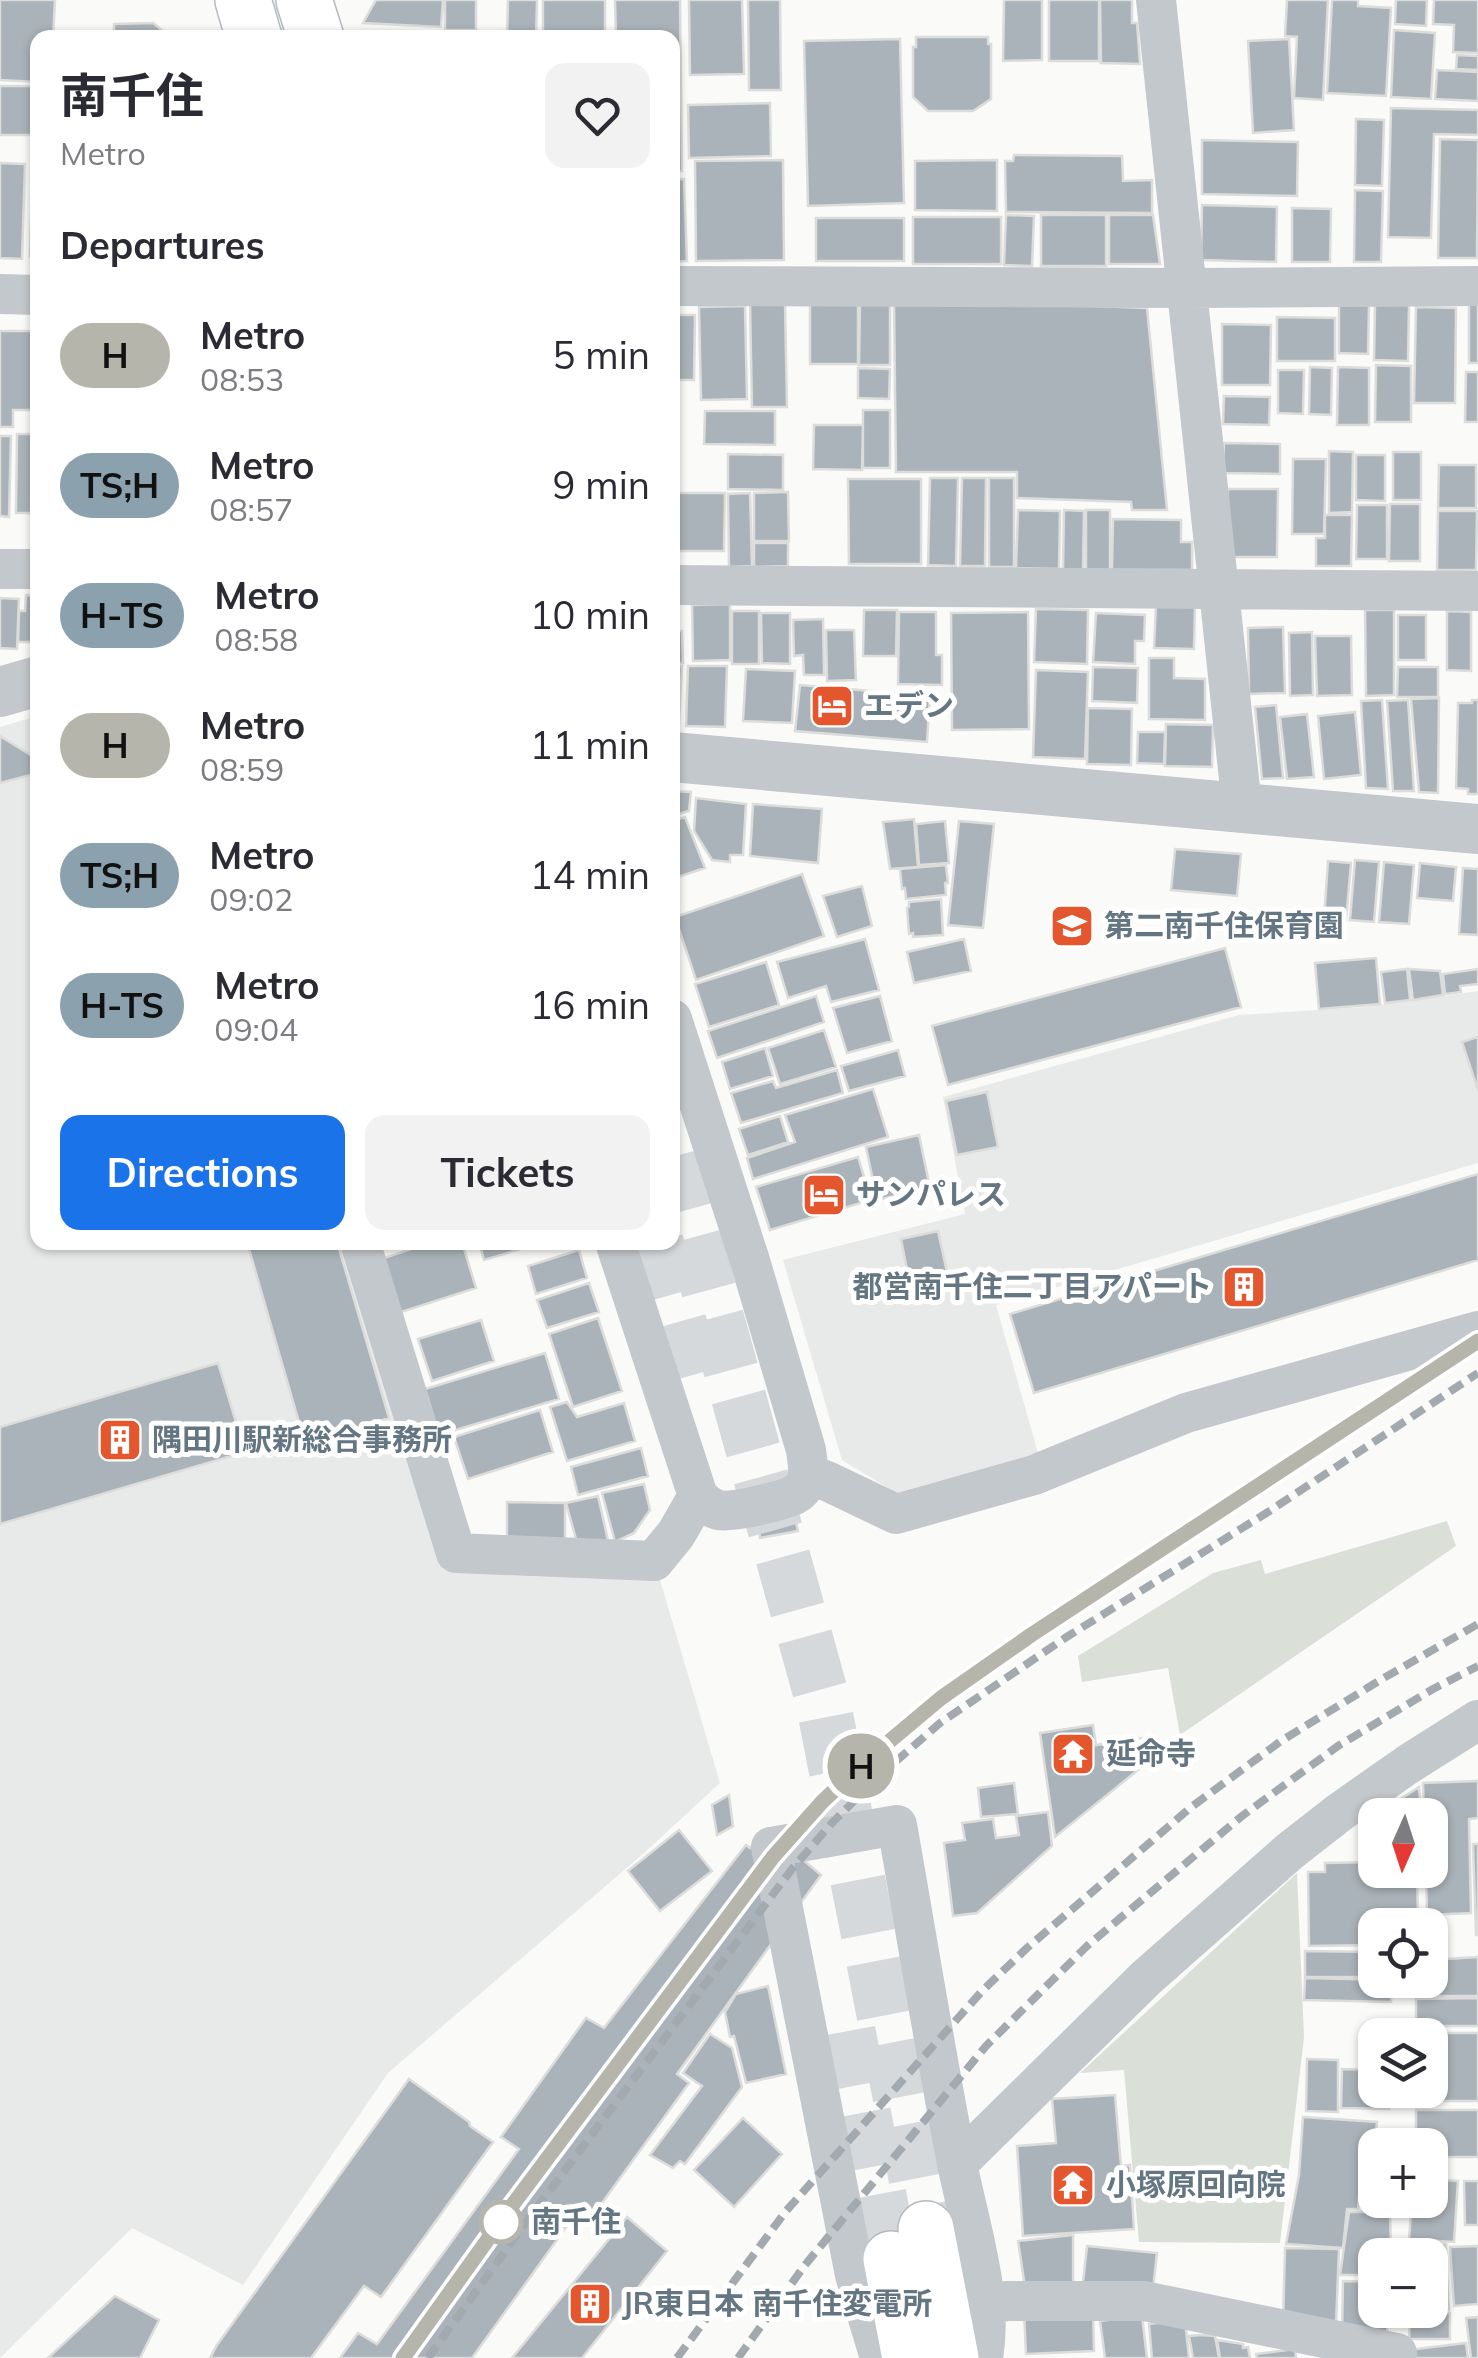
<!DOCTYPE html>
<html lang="en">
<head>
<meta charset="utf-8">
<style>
  body { margin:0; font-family:Mulish,"Noto Sans JP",sans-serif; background:#f2f2f3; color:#2b2b33; height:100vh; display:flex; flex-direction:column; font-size:38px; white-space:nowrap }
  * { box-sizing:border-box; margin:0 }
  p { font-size:32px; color:#7c7c81 }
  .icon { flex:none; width:55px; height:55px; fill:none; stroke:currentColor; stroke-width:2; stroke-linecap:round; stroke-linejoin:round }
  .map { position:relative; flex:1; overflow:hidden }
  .details { position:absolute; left:30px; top:30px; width:650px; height:1220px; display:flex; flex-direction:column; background:#fff; border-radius:20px; box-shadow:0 2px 8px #0004 }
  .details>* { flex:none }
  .badge { padding:0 20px; border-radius:32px; font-size:35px; line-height:65px }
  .needle { width:65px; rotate:183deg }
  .controls { position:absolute; left:1358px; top:1798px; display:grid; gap:20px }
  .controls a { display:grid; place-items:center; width:90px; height:90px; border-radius:20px; background:#fff; box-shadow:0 2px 8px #0004; font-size:50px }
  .map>.badge { position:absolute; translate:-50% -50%; box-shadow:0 0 0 5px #fff }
  h2 { padding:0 30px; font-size:38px; line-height:90px }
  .round { display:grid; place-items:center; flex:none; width:105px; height:105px; border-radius:20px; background:#f2f2f3 }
  .overview { display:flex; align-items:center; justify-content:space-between; height:170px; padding:0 30px }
  h1 { font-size:48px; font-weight:700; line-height:75px }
  .cta { display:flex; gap:20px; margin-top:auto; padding:20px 30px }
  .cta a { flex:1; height:115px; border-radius:20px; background:#1a73e8; color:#fff; font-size:40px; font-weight:700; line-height:115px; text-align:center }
  .cta a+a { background:#f2f2f3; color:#2b2b33 }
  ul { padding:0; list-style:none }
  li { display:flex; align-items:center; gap:30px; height:130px; padding:0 30px }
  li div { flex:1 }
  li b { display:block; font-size:38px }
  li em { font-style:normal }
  li .badge { min-width:110px; font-weight:700; text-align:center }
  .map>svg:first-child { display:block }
</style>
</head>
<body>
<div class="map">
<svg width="1478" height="2358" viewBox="0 0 1478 2358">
  <rect width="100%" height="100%" fill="#fafaf8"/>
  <!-- built -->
  <path fill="#e8e9e9" d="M37,716L38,1242L347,1243L443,1562L658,1573L720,1783L644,1853L388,2073L243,2285L132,2228L0,2358V727Z
    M1478,991V1163L996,1305L1038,1453L896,1493L842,1460L783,1260L965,1214L943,1097L1239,1015L1365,1007Z"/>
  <!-- green -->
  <path fill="#dadfd7" d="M1447,1521L1456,1546L1180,1735L1168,1668L1082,1682L1078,1656L1213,1573L1261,1560L1265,1574Z
    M1297,1873L1304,2037L1280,2243L1139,2242L1124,2070L1080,2073Z"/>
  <!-- building -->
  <path fill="#aab3b9" stroke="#dcdcda" stroke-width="2.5" d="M0,0H55L53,38H38V82L0,80Z
    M376,0H443L441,27L363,23Z
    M445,0H476V30H445Z
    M508,0H537L536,38H507Z
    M543,0H605V38H543Z
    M615,0H680L682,171H672V38H616Z
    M689,0H742L744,74L690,75Z
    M748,0H780L781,90H749Z
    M1004,0H1042V60L1003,61Z
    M1049,0H1099V61H1049Z
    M1100,0H1132V23H1137L1140,64L1101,63Z
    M1287,0H1328L1323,100L1294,98L1297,37L1285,36Z
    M1332,0H1358V6L1391,8L1386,96L1327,93Z
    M1396,0H1427L1426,26L1395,24Z
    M1434,0H1478V53L1453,52L1454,25L1433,24Z
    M153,23L172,38H114V24Z
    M1394,30L1435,33L1431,99L1391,97Z
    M916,37H988V44H991V99L973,111H928L913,97V47H916Z
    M900,39L904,203L808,206L804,41Z
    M1289,39L1294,130L1253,133L1248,41Z
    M1457,55L1478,56V70L1456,69Z
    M1437,70L1478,72V101L1435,99Z
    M0,86H38V135H0Z
    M770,103L771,156L689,158L688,105Z
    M1391,108L1478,110V135L1434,134L1431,238L1388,237Z
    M1356,119L1384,120L1382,186L1355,185Z
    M1440,139L1478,140L1477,258H1438Z
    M33,140H38V256H30Z
    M1202,140L1298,142L1297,196L1202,194Z
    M1014,155L1122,156L1123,181L1152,180V213L1006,212L1005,161H1013Z
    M783,160L784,260L696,261L695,161Z
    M997,160V211L915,210V161Z
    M0,163L25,164L22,259L0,258Z
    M684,179L687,261L672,262V180Z
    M1355,190L1383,191L1381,262H1354Z
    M1202,205L1277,207L1276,262L1201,260Z
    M1292,208L1331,209L1330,262H1292Z
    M1006,215L1034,216L1032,266L1004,265Z
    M1041,215H1106V266H1041Z
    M1109,215H1153L1160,264H1109Z
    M913,217H1001V264H913Z
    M816,218H904V261H816Z
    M860,302H890V365H859Z
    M1469,302L1478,303V363H1469Z
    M810,303H858V364H810Z
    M1009,303L1147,308L1167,510H1132L1131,502L1017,498V472H896L894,305Z
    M750,304H785L787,407H752Z
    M1339,305H1369L1368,354L1339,353Z
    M1375,305H1409L1408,361L1374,360Z
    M745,306L747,399L701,400L699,307Z
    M1416,307L1456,308L1455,403H1414Z
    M672,315H695L694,380H672Z
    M1277,317L1335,318V361H1277Z
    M1222,324L1271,325L1270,385H1222Z
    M0,331H38V410H13V427H0Z
    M1376,365L1411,366V422H1375Z
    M1310,367L1332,368L1331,415L1309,414Z
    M1338,367L1369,368V425H1337Z
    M858,368L890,369L889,399L858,398Z
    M1278,370H1304L1303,414L1278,413Z
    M1466,372H1478V422H1465Z
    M1224,396L1270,397L1269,425L1223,424Z
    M863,410H890V468H863Z
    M705,411H775V445L704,444Z
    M814,425H863L862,470L813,469Z
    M17,434H38V513H16Z
    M0,436H11L9,517L0,516Z
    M1224,443L1280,444V474L1223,473Z
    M1329,451L1353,452L1352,512L1329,513Z
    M1393,452H1421V500H1393Z
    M728,454L783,455V490L728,489Z
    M1356,455H1385V501L1356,500Z
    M1293,459H1326L1324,534H1292Z
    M1439,465H1476V508H1438Z
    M930,478H958L956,566L928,565Z
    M962,478H986L985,566H960Z
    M989,478H1014V567H989Z
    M848,479H921V564H849Z
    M675,484V562H672V485Z
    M1228,489H1278L1277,557H1227Z
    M788,492L789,541H754V493Z
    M678,493H725L724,551H677Z
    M750,493L752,566L729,567L728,494Z
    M1390,504H1420V561H1389Z
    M1357,505H1387V559H1356Z
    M1018,510L1060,511L1059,569L1016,568Z
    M1064,510L1084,511L1083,570L1063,569Z
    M1086,510H1110V570L1086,569Z
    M1438,511H1477L1476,570H1437Z
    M1325,515H1352L1351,566H1316V538H1325Z
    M1113,519L1181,520V542H1192V570H1112Z
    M754,543H788V566L754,567Z
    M26,595L38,596L36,642H18L19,611H25Z
    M0,598L19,599L17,649L0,648Z
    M730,604V660L693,661L692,605Z
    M1156,604L1195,605L1194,649L1154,648Z
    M1036,609L1088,610L1087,664L1034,662Z
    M864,610H897L896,656H863Z
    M1365,610H1394V695L1366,696Z
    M732,611H759V664H732Z
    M1447,611L1471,612V671L1447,670Z
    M899,612H936V655H942V685L898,684Z
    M1028,612L1029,729L952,730L951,613Z
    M761,613H790V664L762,663Z
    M1096,613L1145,615L1144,641H1135V664L1093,662Z
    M1398,615H1426V660H1398Z
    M823,619L824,675H804L803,655L794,656L793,620Z
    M1283,627L1285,693L1249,694L1248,628Z
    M826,630H854L856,680L827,681Z
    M672,631H682L683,663H672Z
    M1312,632L1313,695L1290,696L1289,633Z
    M1315,636H1351L1352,695L1317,696Z
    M1149,658H1174V678L1205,679V720L1149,719Z
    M672,666H682L679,720H672Z
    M688,666H727L725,727L686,726Z
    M1093,667L1138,668L1137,703L1092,701Z
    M1398,667H1438V697H1397Z
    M746,669L795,671L792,723L743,721Z
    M1036,670L1088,672L1085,759L1033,757Z
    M800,685L930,696L927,742L795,731Z
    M1439,698L1438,793L1419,792L1411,699Z
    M1382,700L1388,789L1366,788L1361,701Z
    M1408,700L1414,791H1393L1387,701Z
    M1472,700H1478V794H1468V789L1456,788L1458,703H1472Z
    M1276,705L1283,778L1262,779L1255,707Z
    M1088,708L1132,709L1131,765L1087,764Z
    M1355,712L1361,775L1324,779L1318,716Z
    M1307,714L1314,777L1287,779L1280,717Z
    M1166,724L1213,725L1212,767L1165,766Z
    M1138,732H1165L1164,764L1137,763Z
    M0,736L34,757L38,773L0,783Z
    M672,791L691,792L689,811L672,816Z
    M696,798L746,804L743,855H730V862L712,860L694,831Z
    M753,804L822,809L818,863L750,856Z
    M685,817L705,868L672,879V821Z
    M914,819L918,867L890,869L883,822Z
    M945,821L949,863L919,865L916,824Z
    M959,821L994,824L983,928L948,925Z
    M1175,849L1241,854L1237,896L1171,890Z
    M1355,860L1379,862L1374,922L1350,920Z
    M1328,861L1351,863L1346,921L1324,919Z
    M1384,862L1414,865L1409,924L1379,922Z
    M1420,863L1456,867L1453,901L1417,898Z
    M946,865L948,883H945L946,895L906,899L905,888L902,889L900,869Z
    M1463,868L1478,869V935L1459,934Z
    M802,874L824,936L696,980L675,917Z
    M862,886L872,926L837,937L823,896Z
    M941,899L943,935L913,937V933L909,934L907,908L909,907V902Z
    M865,939L879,990L831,1002L826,986L788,998L777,962Z
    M964,939L971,971L914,983L907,952Z
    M1225,948L1241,1007L948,1085L932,1026Z
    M1376,958L1380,1004L1319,1009L1315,963Z
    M766,962L779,1005L709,1027L695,984Z
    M1407,969L1410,1000L1385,1003L1381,972Z
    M1409,969L1440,971L1443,995L1413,1000Z
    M1478,969V984L1460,986L1461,992L1445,994L1443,974Z
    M816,996L824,1022L717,1058L708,1031Z
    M880,996L892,1041L847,1053L833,1008Z
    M824,1030L836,1067L780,1084L768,1048Z
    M1478,1037V1090L1462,1042Z
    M765,1048L773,1076L730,1089L722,1062Z
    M898,1050L905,1076L849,1091L841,1066Z
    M837,1070L843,1093L741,1123L731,1093L773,1081L776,1088Z
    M873,1089L888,1137L753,1179L747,1158L795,1142L785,1115Z
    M987,1092L998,1147L957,1155L946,1101Z
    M780,1116L788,1142L748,1155L739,1129Z
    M919,1135L930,1188L877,1200L866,1147Z
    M858,1157L871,1200L770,1230L756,1187Z
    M1478,1174V1260L1034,1393L1010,1314Z
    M938,1231L948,1277L910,1285L901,1239Z
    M247,1242H337L389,1418L305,1443Z
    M432,1242H462L476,1288L398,1313L381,1259Z
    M479,1242H544L484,1260Z
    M579,1250L587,1278L536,1294L528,1266Z
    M589,1283L599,1312L547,1328L537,1300Z
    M598,1318L622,1391L573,1407L549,1334Z
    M481,1320L494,1361L432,1381L418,1339Z
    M545,1353L559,1399L439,1435L425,1389Z
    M218,1363L245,1452L0,1524V1427Z
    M567,1402L577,1417L624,1403L635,1441L567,1461L550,1407Z
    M540,1410L553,1452L468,1479L454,1437Z
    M641,1448L648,1476L578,1495L571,1467Z
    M644,1484L650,1510L634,1533L615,1542L602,1493Z
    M598,1496L609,1545L578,1546L566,1503Z
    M507,1502L565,1503V1540L507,1539Z
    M796,1522L798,1531L760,1538L759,1528Z
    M1093,1725L1096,1745L1151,1737L1154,1757L1055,1837L1040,1733Z
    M1478,1781V1818L1469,1819L1471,1913L1427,1915L1426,1870H1430V1815H1424L1423,1783Z
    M1014,1783L1018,1814L981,1817L978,1788Z
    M1419,1787L1421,1815H1376Z
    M729,1795L733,1826L717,1835L712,1805Z
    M1048,1812L1052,1846L977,1913L953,1916L944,1843L965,1840L962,1823L993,1819L996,1838L1019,1835L1016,1816Z
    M767,1829L821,1875L677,2074L689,2083L594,2214L582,2205L472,2358H340L358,2333L377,2344L519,2149L501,2137L586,2018L604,2028L746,1845L750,1848Z
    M679,1830L712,1871L660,1911L628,1871Z
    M1473,1844H1478V1935H1476Z
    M1375,1862V1870H1417L1418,1925H1375V1945L1309,1946L1308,1872H1325V1863Z
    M1305,1951L1375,1952V1977H1305Z
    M1478,1957V1996H1416L1417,1980H1430V1960Z
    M1305,1978L1392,1980L1391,2002L1304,2000Z
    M768,1986L786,2074L746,2083L734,2036L730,2037L725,2012L736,1994Z
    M1478,1998V2026H1416V1999Z
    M1424,2033H1478V2101H1424V2090H1430V2035H1424Z
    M710,2034L732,2048L742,2087L685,2164L680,2161L673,2168L650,2155L702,2086L683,2073Z
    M1307,2059L1338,2060V2112L1306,2111Z
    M1342,2069L1375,2070V2090H1390L1389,2109L1341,2108Z
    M409,2079L469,2122L470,2126L493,2142L381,2297L364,2286L311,2358H210L217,2345Z
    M1115,2095L1121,2166L1130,2165L1134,2229L1023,2236L1017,2146L1056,2143L1052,2099Z
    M1416,2110H1478V2157H1430V2145H1416Z
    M1303,2117L1377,2122L1372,2173L1361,2172L1358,2209H1347L1343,2248L1286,2244L1299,2175Z
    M743,2118L782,2154L734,2207L694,2170Z
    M1430,2179L1458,2181L1454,2242L1409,2239L1412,2200H1430Z
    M1464,2181H1478V2225H1465Z
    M1349,2212H1390L1391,2255H1375V2275H1340Z
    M627,2217L667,2251L582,2358H512Z
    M1073,2235V2282L1025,2287L1018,2241Z
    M1446,2244V2272H1430V2255H1411L1410,2245Z
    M1087,2246L1157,2253L1153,2289L1083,2282Z
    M1478,2246V2304L1454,2306L1450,2247Z
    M1285,2248L1339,2249L1336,2325L1283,2324Z
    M1447,2277L1449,2310L1421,2312L1430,2310V2278Z
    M1343,2281L1375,2282V2310H1388L1387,2336L1342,2335Z
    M115,2296L159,2320L140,2358H48Z
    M1093,2309L1094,2351L1026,2354L1024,2313Z
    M1410,2313H1450V2339H1409Z
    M1142,2316L1147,2358H1105L1100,2321Z
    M1478,2317V2358H1471L1466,2318Z
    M1185,2320L1189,2358H1152L1149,2324Z
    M1201,2335L1215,2336L1219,2358H1193L1189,2336Z
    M1217,2340L1243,2344V2348L1248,2347L1250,2358H1220Z
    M1466,2343L1468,2358H1409L1408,2350Z
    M1295,2349L1296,2358H1257L1256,2354Z"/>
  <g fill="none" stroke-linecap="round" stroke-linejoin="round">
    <!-- secondary-tunnel -->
    <path stroke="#d5d9db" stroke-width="55" stroke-dasharray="55 28" stroke-linecap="butt" d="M672,1157L823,1702L926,2229
      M656,1242L698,1388
      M848,2031L891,2259"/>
    <defs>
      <path id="secondary" d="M243,0L254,38
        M304,0L316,38
        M926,2229L951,2358
        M891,2259L910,2358"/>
    </defs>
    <!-- secondary casing -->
    <use href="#secondary" stroke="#b3babf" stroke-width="58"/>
    <!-- minor -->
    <path stroke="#c3c8cc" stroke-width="40" d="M1156,0L1242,807
      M672,286L1186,288L1478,286
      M0,294L38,295
      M0,569H38
      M672,585L1478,591
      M360,1242L456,1553L654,1561L676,1534L698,1496
      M615,1242L698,1496C704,1503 709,1507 718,1510C732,1513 775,1502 789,1497C796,1495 804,1489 806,1482C810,1473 807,1459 806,1450L750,1261L672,1019
      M808,1474L829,1482L896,1514L1034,1475L1186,1413L1478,1331
      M957,2164L1146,1978L1290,1851L1340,1812L1407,1765L1478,1720
      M985,2305L1007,2301H1144L1397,2353
      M880,2358L855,2275L771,1847L897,1825C917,1938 935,2051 957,2163C969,2224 994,2296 983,2358"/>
    <!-- tertiary -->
    <path stroke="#c3c8cc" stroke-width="50" d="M0,692L38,681
      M672,757L1478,829"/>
    <!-- secondary -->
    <use href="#secondary" stroke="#fff" stroke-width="55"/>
    <!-- rail -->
    <path stroke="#a2aab0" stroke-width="8" stroke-dasharray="15 8" stroke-linecap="butt" d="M403,2358L511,2207L773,1857L822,1802L861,1766L941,1698L1031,1635L1478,1341
      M428,2358L529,2218L792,1869L832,1823L879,1776L940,1723L1065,1638L1268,1512L1478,1373
      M677,2358L786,2211L983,1990L1027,1948L1190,1808L1281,1741L1382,1679L1478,1624
      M738,2358L805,2265L986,2046L1087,1946L1242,1816L1338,1746L1433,1689L1478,1666"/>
  </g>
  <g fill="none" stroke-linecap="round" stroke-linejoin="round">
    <defs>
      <path id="line" d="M403,2358L511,2207L773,1857L822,1802L860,1766L941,1698L1031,1635L1478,1341"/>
    </defs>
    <!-- line casing -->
    <use href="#line" stroke="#fff" stroke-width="22"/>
    <!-- line -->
    <use href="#line" stroke="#b5b5ac" stroke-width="15"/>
  </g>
  <!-- icons -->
  <defs>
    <symbol id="hotel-square" viewBox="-11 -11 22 22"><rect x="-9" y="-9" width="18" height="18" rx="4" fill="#e4572e" stroke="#fff"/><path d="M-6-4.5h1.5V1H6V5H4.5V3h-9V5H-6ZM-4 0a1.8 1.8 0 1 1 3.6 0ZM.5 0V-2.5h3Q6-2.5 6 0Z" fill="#fff"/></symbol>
    <symbol id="school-square" viewBox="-11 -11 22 22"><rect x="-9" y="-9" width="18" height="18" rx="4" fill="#e4572e" stroke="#fff"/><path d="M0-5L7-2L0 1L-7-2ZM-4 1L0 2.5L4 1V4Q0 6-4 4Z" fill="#fff"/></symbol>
    <symbol id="building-square" viewBox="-11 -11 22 22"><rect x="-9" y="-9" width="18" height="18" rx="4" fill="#e4572e" stroke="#fff"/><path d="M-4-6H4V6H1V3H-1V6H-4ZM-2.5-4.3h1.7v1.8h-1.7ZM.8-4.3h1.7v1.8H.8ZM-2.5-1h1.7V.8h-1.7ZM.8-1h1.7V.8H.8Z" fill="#fff"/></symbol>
    <symbol id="temple-square" viewBox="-11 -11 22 22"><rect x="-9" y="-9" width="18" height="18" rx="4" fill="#e4572e" stroke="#fff"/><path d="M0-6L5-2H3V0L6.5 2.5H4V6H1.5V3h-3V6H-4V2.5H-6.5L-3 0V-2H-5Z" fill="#fff"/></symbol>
  </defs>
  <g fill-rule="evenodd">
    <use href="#hotel-square" x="807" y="681" width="50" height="50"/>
    <use href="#school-square" x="1047" y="901" width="50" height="50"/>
    <use href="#hotel-square" x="799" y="1170" width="50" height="50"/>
    <use href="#building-square" x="1219" y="1262" width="50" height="50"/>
    <use href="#building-square" x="95" y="1415" width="50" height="50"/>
    <use href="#temple-square" x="1048" y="1729" width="50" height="50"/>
    <use href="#temple-square" x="1048" y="2160" width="50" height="50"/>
    <use href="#building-square" x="565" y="2279" width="50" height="50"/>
  </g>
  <!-- markers -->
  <circle fill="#fff" stroke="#b5b5ac" stroke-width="5" cx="501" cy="2222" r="20"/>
  <g text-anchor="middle" stroke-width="10" stroke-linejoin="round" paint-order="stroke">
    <!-- poi labels -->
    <g font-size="30" font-weight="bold" fill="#657683" stroke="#fff" text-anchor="start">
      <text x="864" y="716">エデン</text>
      <text x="1104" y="936">第二南千住保育園</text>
      <text x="856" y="1205">サンパレス</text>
      <text x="1212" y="1297" text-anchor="end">都営南千住二丁目アパート</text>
      <text x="152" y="1450">隅田川駅新総合事務所</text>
      <text x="1106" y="1764">延命寺</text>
      <text x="1106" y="2195">小塚原回向院</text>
      <text x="622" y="2314">JR東日本 南千住変電所</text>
    </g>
    <!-- stop labels -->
    <g font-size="30" font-weight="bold" fill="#657683" stroke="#fff" text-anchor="start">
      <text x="531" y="2232">南千住</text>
    </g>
  </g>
</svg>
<div class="controls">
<a><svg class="needle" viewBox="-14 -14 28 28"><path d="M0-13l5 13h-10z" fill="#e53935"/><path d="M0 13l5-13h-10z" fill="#7c7c81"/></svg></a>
<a><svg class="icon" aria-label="locate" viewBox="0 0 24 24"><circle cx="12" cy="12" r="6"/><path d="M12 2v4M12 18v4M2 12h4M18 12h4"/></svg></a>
<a><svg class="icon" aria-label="layers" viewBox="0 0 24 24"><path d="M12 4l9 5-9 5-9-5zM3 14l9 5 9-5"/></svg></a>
<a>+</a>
<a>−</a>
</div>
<b class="badge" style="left:861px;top:1766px;background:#b5b5ac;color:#111">H</b>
<section class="details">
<div class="overview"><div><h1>南千住</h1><p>Metro</p></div><a class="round"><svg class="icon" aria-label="heart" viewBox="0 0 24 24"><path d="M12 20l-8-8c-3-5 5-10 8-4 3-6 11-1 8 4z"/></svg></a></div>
<h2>Departures</h2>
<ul>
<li><span class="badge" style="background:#b5b5ac;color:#111">H</span><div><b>Metro</b><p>08:53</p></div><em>5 min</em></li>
<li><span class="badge" style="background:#8ba2ae;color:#111">TS;H</span><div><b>Metro</b><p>08:57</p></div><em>9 min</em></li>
<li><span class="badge" style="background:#8ba2ae;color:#111">H-TS</span><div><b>Metro</b><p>08:58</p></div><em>10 min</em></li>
<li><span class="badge" style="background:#b5b5ac;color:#111">H</span><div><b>Metro</b><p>08:59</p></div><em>11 min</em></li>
<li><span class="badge" style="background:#8ba2ae;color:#111">TS;H</span><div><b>Metro</b><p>09:02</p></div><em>14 min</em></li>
<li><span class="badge" style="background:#8ba2ae;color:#111">H-TS</span><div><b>Metro</b><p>09:04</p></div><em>16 min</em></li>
</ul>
<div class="cta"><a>Directions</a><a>Tickets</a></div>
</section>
</div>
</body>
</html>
